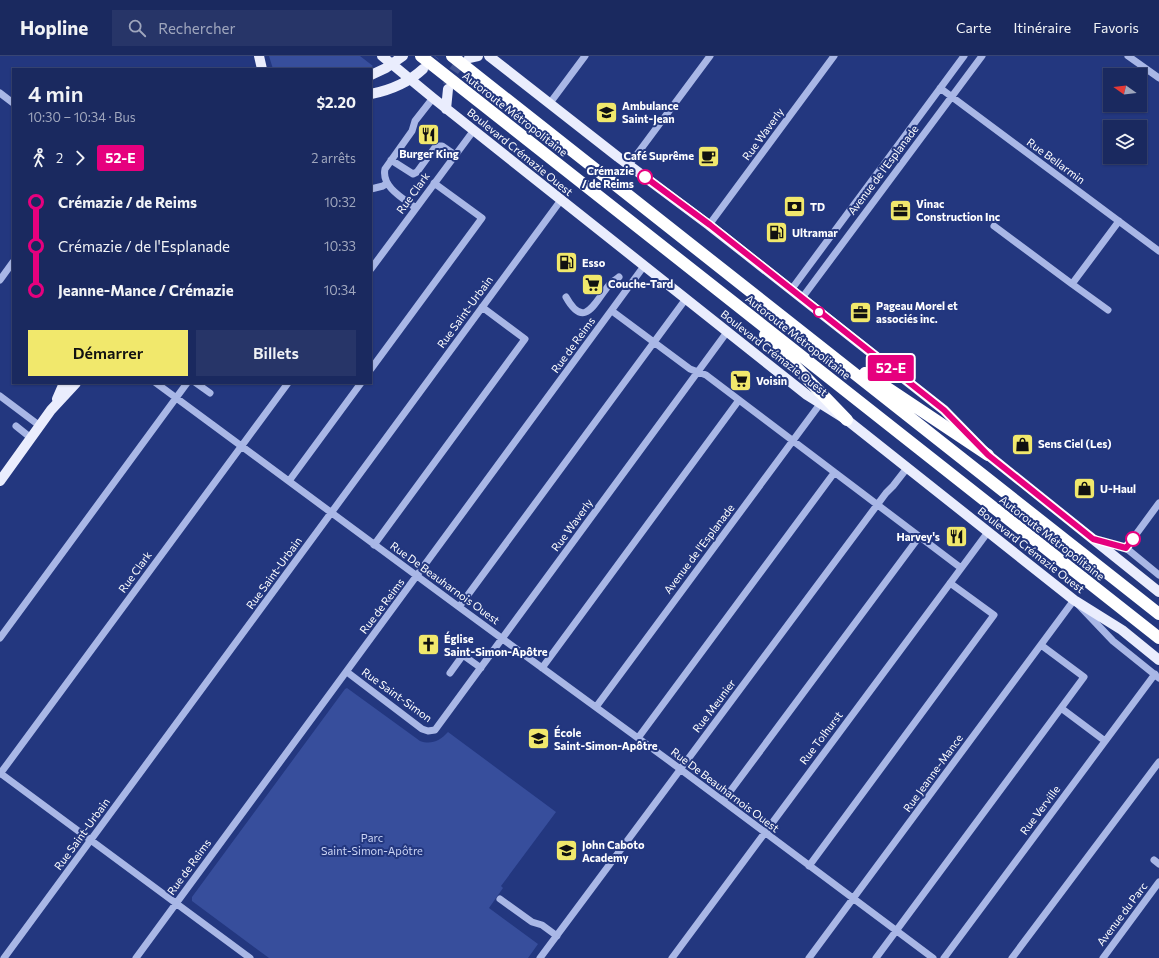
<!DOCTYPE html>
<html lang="fr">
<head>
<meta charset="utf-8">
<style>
  body { margin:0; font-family:Commissioner,sans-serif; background:#273568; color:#f1f3f6; height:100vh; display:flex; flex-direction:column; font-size:15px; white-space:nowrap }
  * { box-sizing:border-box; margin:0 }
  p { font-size:13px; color:#9fa6bd }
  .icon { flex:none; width:22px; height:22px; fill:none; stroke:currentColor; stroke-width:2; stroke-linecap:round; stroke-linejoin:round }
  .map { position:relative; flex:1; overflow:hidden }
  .sheet { position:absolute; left:12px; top:12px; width:360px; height:316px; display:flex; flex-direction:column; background:#1a295f; border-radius:0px; box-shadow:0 1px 3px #0004,0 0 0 1px #384574 }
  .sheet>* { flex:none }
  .badge { padding:0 8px; border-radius:3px; font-size:14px; line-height:26px }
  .needle { width:26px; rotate:284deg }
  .buttons { position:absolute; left:1103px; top:12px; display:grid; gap:8px }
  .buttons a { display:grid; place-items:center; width:44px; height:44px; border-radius:0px; background:#1a295f; box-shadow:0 1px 3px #0004,0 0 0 1px #384574; font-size:20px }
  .map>.badge { position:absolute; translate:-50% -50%; box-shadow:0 0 0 2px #fff }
  .legs { display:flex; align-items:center; gap:6px; height:44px; padding:0 16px; font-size:13px }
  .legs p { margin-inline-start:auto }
  .headline { display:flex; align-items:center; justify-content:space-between; height:68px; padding:0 16px }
  h1 { font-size:22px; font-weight:600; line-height:30px }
  .cta { display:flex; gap:8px; margin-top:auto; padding:8px 16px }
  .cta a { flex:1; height:46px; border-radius:0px; background:#f1e86c; color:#111; font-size:16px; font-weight:600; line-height:46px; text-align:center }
  .cta a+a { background:#273568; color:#f1f3f6 }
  ul { padding:0 16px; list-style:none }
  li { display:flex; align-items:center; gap:14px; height:44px; font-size:15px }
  li i { display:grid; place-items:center; width:6px; height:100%; margin:0 5px; background:currentColor }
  li i::after { content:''; width:10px; height:10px; margin:-5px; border:3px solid; border-radius:50%; background:#1a295f }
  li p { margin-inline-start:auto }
  li:first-child i { background:linear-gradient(#0000 50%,currentColor 0) }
  li:last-child i { background:linear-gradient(currentColor 50%,#0000 0) }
  header { display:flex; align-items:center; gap:24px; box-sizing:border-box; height:56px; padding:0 20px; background:#1a295f; border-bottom:1px solid #384574 }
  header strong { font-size:19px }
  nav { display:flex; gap:22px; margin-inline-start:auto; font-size:14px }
  .search { width:280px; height:36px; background:#273568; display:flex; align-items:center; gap:10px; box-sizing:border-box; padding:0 14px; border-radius:0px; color:#9fa6bd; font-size:15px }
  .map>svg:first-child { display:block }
</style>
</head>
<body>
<header>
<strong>Hopline</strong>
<div class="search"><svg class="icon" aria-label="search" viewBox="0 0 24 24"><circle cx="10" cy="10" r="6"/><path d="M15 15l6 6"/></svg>Rechercher</div>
<nav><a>Carte</a><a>Itinéraire</a><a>Favoris</a></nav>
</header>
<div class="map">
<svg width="1159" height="902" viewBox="0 0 1159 902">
  <rect width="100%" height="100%" fill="#23377f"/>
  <!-- green -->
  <path fill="#374e9c" d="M269,0H360L373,10L369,13H273Z
    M347,632L420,685C431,689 440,685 448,676L556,756L501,830L503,832L489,852L538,888L528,902H269L192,845V841L345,633Z"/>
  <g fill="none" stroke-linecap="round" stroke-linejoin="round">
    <!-- major-tunnel -->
    <path stroke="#445592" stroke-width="10" stroke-dasharray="10 5" stroke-linecap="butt" d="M425,12L435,0
      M448,29C450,19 457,9 465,3"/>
    <!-- minor -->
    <path stroke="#a9b7e6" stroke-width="7" d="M1128,0L1159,22
      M940,32L1159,195
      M0,37L13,47
      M550,47L585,0
      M391,104L413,118L417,116L436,90H442L455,99
      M629,109L710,0
      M371,133L383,130L387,127
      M416,152C404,143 381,131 385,113L412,75L415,65L433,42
      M709,169L834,0
      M994,170L1072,228L1119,165
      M371,213L474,74
      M0,224L13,206
      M1072,228L1108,254
      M791,234L964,0
      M566,241C586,277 596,242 611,227C614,224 617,223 619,221
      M802,242L982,0
      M612,255L690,313L706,319L961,512
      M371,313L482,162L434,127
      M156,327L459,551L668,704L933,902
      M196,327L210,337
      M0,340L40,370
      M16,370L31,382
      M289,425L361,327
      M1097,484L1126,492L1159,519
      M374,489L525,283L482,251
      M1126,492L1159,447
      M459,551L685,244
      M0,582L187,327
      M460,597L481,612
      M542,612L739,344
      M347,616L422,673L428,675L435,674L727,276
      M450,617L463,599
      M596,651L820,348
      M1061,652L1105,685
      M638,682L834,417
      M0,717L250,902
      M0,718L288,327
      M723,745L919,481
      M1154,804L1159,808
      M809,810L994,559L950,527
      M500,843L532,866L542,869L557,880
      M4,902L561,144
      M136,902L644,210
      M540,902L886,437L893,430L907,412
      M672,902L988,476
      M809,902L1074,544L1113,585L1159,622
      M876,902L1084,621L1041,589
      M944,902L1155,618
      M1012,902L1159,706
      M1103,902L1159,826"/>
    <!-- major -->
    <path stroke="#eaedfd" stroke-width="10" d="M259,0L262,13
      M382,0L433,42L807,339L847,364L1074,544L1122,574L1159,604
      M489,0L618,101L709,169L935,347L944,354L988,399L1159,536
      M469,2L478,0
      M371,19L386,12L403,0
      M371,38C391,34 408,27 423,13
      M446,53L448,33
      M57,343L64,327
      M0,425L51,354L76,327"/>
    <!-- highway -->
    <path stroke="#fff" stroke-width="12" d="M421,0L1159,582
      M452,0L1159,558
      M765,279L847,364
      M865,317L988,399"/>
  </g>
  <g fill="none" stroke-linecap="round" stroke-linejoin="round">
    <defs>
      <path id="line-1" d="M645,121L710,169L944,354L988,399L1093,483L1126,492L1133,483"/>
    </defs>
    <!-- line-1 casing -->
    <use href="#line-1" stroke="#fff" stroke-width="9"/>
    <!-- line-1 -->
    <use href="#line-1" stroke="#e6007e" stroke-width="6"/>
  </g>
  <!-- icons -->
  <defs>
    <symbol id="university-square" viewBox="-11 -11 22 22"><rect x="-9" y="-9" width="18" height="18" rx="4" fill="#f1e86c" stroke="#23377f"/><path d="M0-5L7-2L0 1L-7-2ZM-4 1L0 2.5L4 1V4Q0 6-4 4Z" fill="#111"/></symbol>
    <symbol id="restaurant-square" viewBox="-11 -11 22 22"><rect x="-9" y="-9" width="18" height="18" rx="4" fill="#f1e86c" stroke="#23377f"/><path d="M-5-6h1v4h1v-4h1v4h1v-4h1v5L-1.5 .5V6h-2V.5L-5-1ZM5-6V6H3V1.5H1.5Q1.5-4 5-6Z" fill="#111"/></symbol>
    <symbol id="cafe-square" viewBox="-11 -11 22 22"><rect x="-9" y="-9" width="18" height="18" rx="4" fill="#f1e86c" stroke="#23377f"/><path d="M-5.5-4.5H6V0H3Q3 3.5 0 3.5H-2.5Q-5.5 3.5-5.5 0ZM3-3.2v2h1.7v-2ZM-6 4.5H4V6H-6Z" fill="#111"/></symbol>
    <symbol id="bank-square" viewBox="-11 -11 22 22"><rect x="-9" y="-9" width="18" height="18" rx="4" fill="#f1e86c" stroke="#23377f"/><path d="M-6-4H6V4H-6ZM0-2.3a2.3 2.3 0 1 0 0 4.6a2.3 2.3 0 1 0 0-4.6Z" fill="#111"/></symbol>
    <symbol id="office-square" viewBox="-11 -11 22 22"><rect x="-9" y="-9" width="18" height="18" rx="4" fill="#f1e86c" stroke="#23377f"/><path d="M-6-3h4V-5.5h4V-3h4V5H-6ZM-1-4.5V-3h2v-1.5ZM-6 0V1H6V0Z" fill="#111"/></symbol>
    <symbol id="fuel-square" viewBox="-11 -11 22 22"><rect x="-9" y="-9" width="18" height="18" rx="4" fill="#f1e86c" stroke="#23377f"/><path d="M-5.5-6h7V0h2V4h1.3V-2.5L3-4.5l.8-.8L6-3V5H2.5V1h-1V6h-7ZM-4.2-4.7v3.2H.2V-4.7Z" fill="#111"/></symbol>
    <symbol id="supermarket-square" viewBox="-11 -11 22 22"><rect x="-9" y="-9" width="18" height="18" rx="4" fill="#f1e86c" stroke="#23377f"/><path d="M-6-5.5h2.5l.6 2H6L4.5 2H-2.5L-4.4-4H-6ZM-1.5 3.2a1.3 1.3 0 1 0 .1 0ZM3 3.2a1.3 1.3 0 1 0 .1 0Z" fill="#111"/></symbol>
    <symbol id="shop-square" viewBox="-11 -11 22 22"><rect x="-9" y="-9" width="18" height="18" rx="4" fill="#f1e86c" stroke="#23377f"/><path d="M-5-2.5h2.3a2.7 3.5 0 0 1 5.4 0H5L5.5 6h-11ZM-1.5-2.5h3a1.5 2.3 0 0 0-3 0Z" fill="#111"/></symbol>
    <symbol id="church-square" viewBox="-11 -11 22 22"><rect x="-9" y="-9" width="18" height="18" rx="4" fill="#f1e86c" stroke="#23377f"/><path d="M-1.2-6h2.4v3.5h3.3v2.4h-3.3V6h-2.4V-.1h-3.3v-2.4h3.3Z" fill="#111"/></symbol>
    <symbol id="school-square" viewBox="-11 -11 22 22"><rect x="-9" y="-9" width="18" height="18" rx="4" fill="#f1e86c" stroke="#23377f"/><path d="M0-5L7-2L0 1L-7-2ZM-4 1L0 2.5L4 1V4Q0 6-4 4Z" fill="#111"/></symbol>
  </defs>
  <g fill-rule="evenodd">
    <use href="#university-square" x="594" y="44" width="25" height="25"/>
    <use href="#restaurant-square" x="416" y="66" width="25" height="25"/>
    <use href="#cafe-square" x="696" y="88" width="25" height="25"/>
    <use href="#bank-square" x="782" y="138" width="25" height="25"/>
    <use href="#office-square" x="888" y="142" width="25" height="25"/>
    <use href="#fuel-square" x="764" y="164" width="25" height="25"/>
    <use href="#fuel-square" x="554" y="194" width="25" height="25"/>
    <use href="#supermarket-square" x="580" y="216" width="25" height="25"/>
    <use href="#office-square" x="848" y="244" width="25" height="25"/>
    <use href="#supermarket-square" x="728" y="312" width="25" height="25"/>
    <use href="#shop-square" x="1010" y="376" width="25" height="25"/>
    <use href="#shop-square" x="1072" y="420" width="25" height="25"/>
    <use href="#restaurant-square" x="944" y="468" width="25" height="25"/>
    <use href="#church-square" x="416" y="576" width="25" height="25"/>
    <use href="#school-square" x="526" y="670" width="25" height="25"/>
    <use href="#school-square" x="554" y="782" width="25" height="25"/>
  </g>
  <!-- markers -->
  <g fill="#fff" stroke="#e6007e" stroke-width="2">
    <circle cx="645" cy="121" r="7"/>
    <circle cx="819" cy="256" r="5"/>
    <circle cx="1133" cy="483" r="7"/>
  </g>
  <g text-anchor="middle" stroke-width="4" stroke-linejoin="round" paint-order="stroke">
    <!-- poi labels -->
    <g font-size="11" font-weight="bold" fill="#fff" stroke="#23377f" text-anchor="start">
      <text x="622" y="54">Ambulance<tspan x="622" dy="13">Saint-Jean</tspan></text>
      <text x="429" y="102" text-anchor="middle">Burger King</text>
      <text x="694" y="104" text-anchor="end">Café Suprême</text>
      <text x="916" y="152">Vinac<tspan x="916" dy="13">Construction Inc</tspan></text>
      <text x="810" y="155">TD</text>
      <text x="792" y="181">Ultramar</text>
      <text x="582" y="211">Esso</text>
      <text x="608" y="232">Couche-Tard</text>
      <text x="876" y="254">Pageau Morel et<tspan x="876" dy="13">associés inc.</tspan></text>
      <text x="756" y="329">Voisin</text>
      <text x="1038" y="392">Sens Ciel (Les)</text>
      <text x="1100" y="437">U-Haul</text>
      <text x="940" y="485" text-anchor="end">Harvey's</text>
      <text x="444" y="587">Église<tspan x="444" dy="13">Saint-Simon-Apôtre</tspan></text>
      <text x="554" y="681">École<tspan x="554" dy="13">Saint-Simon-Apôtre</tspan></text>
      <text x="582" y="793">John Caboto<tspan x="582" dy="13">Academy</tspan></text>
    </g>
    <!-- street labels -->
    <g font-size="11" fill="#fff" stroke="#23377f">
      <text transform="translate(515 58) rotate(38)" y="4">Autoroute Métropolitaine</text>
      <text transform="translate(763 78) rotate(-54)" y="4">Rue Waverly</text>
      <text transform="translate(520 96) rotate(39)" y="4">Boulevard Crémazie Ouest</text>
      <text transform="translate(1056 105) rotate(36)" y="4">Rue Bellarmin</text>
      <text transform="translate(883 114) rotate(-53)" y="4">Avenue de l'Esplanade</text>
      <text transform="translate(413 137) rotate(-54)" y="4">Rue Clark</text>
      <text transform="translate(465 256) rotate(-54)" y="4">Rue Saint-Urbain</text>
      <text transform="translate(798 281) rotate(38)" y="4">Autoroute Métropolitaine</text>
      <text transform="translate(573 289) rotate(-54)" y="4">Rue de Reims</text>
      <text transform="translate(774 297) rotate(38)" y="4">Boulevard Crémazie Ouest</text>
      <text transform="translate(572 469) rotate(-54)" y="4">Rue Waverly</text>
      <text transform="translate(1052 482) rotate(38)" y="4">Autoroute Métropolitaine</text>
      <text transform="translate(699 493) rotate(-53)" y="4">Avenue de l'Esplanade</text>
      <text transform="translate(1031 494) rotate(38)" y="4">Boulevard Crémazie Ouest</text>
      <text transform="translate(135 516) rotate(-54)" y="4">Rue Clark</text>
      <text transform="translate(274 517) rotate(-54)" y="4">Rue Saint-Urbain</text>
      <text transform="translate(445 527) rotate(36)" y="4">Rue De Beauharnois Ouest</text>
      <text transform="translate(382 550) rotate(-53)" y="4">Rue de Reims</text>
      <text transform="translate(397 639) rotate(36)" y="4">Rue Saint-Simon</text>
      <text transform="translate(714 650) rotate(-53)" y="4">Rue Meunier</text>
      <text transform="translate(821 682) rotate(-53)" y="4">Rue Tolhurst</text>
      <text transform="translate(933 717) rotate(-54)" y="4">Rue Jeanne-Mance</text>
      <text transform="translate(725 734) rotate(37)" y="4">Rue De Beauharnois Ouest</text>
      <text transform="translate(1040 754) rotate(-53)" y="4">Rue Verville</text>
      <text transform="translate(82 778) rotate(-54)" y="4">Rue Saint-Urbain</text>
      <text transform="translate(189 811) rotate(-54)" y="4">Rue de Reims</text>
      <text transform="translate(1122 858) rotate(-53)" y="4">Avenue du Parc</text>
    </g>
    <!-- stop labels -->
    <g font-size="11" font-weight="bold" fill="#fff" stroke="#23377f" text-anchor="end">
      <text x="634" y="119">Crémazie<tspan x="634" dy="13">/ de Reims</tspan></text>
    </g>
    <!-- park labels -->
    <g font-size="11" fill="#ccd5f5" stroke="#23377f">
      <text x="372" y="786">Parc<tspan x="372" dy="13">Saint-Simon-Apôtre</tspan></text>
    </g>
  </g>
</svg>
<div class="buttons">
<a><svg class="needle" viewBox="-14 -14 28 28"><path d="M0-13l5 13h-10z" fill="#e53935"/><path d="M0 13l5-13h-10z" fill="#9fa6bd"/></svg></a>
<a><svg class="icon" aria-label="layers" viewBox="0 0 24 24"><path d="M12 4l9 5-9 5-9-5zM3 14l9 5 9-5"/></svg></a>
</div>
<b class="badge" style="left:891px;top:312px;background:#e6007e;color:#fff">52-E</b>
<section class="sheet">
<div class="headline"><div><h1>4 min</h1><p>10:30 – 10:34 · Bus</p></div><b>$2.20</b></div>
<div class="legs"><svg class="icon" aria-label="walk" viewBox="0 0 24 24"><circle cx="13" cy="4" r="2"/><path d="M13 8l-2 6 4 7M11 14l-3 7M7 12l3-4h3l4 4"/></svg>2<svg class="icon" aria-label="forward" viewBox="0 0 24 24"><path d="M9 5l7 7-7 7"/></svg><b class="badge" style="background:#e6007e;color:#fff">52-E</b><p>2 arrêts</p></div>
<ul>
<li><i style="color:#e6007e"></i><b>Crémazie / de Reims</b><p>10:32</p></li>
<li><i style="color:#e6007e"></i><span>Crémazie / de l'Esplanade</span><p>10:33</p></li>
<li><i style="color:#e6007e"></i><b>Jeanne-Mance / Crémazie</b><p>10:34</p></li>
</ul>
<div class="cta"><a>Démarrer</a><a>Billets</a></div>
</section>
</div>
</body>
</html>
